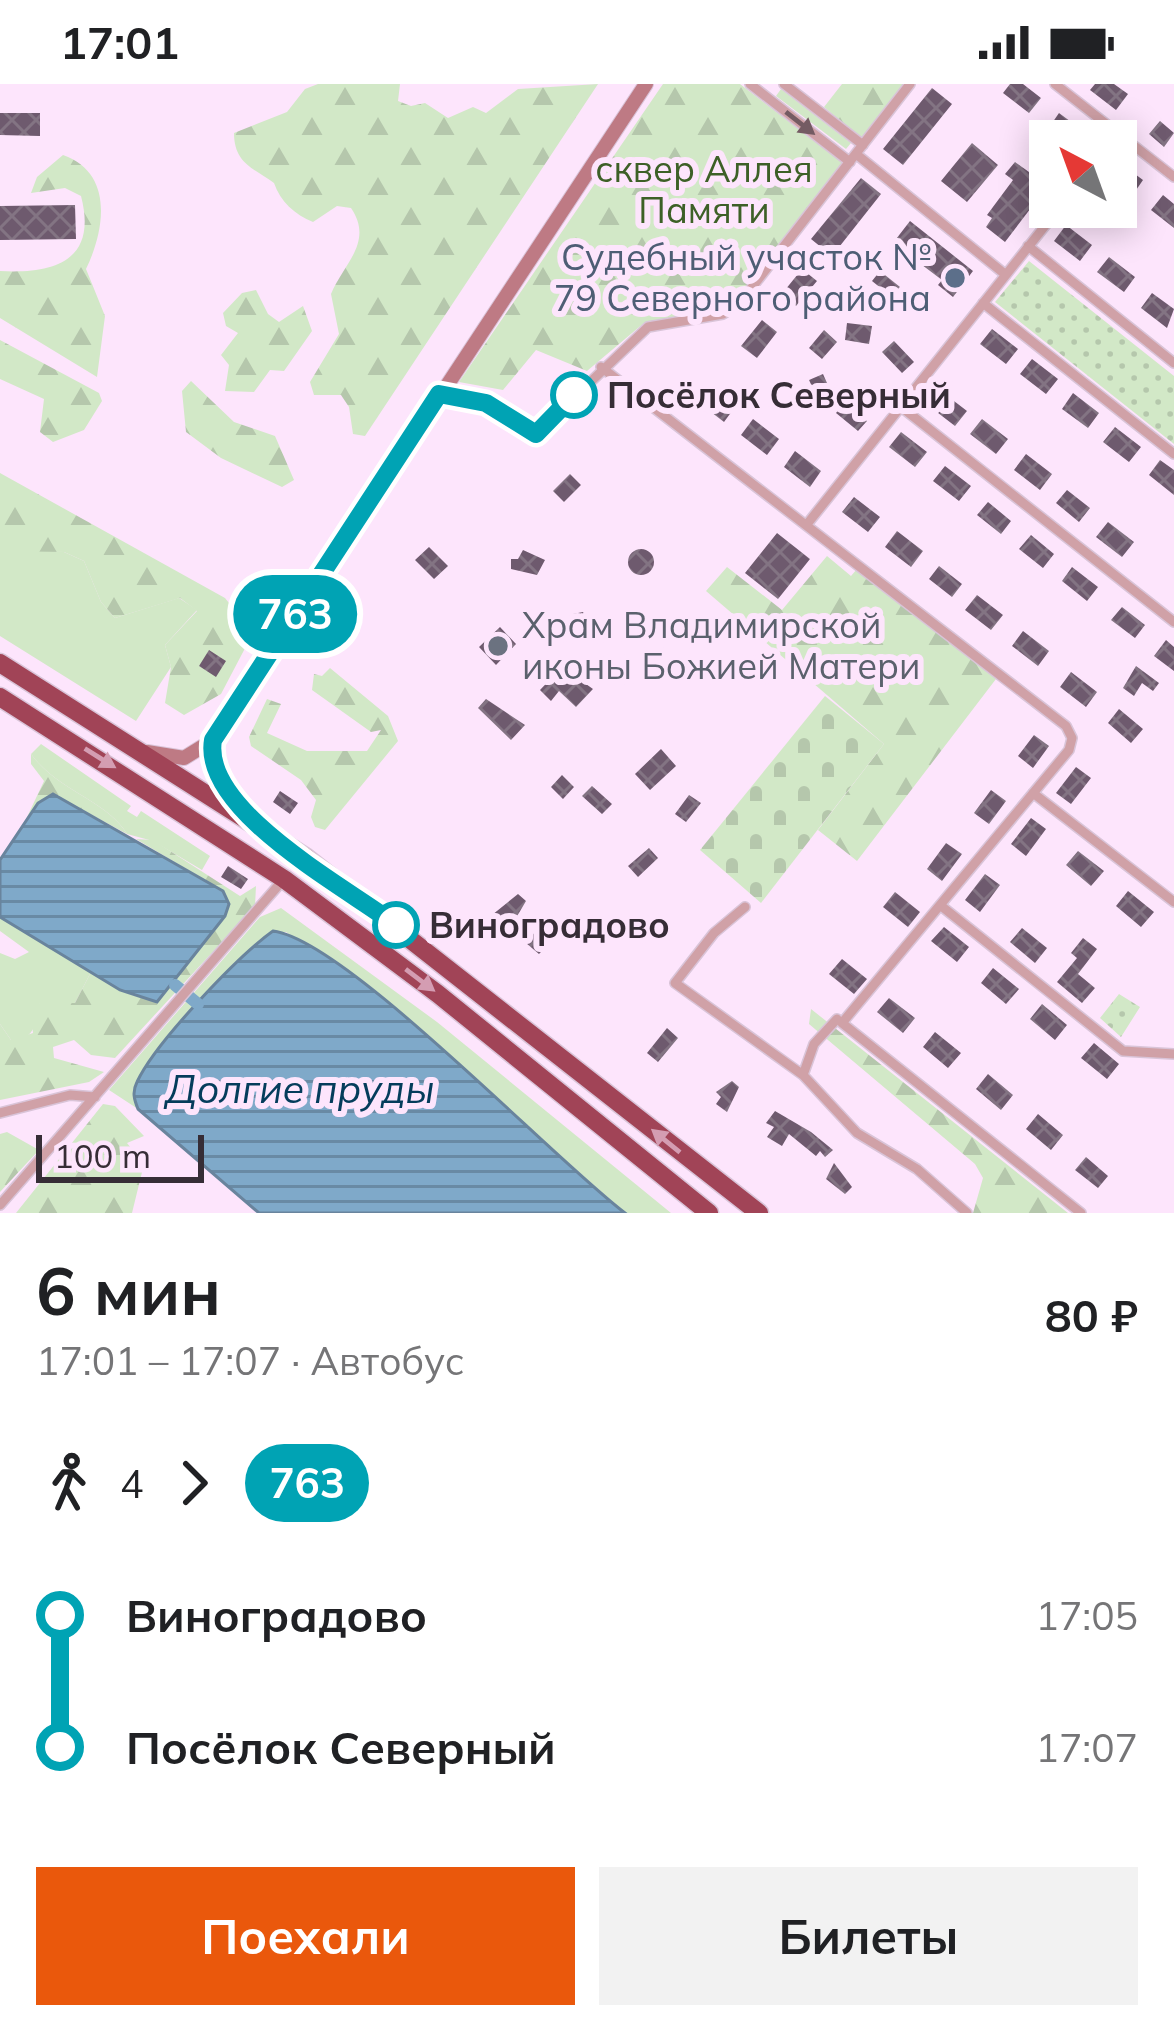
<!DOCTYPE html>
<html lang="ru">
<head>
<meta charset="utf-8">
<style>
  body { margin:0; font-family:Mulish,sans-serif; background:#f2f2f2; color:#202124; height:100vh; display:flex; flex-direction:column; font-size:45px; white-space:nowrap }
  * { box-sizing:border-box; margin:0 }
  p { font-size:39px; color:#757577 }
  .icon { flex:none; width:66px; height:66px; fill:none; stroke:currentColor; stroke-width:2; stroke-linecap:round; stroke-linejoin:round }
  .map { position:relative; height:1129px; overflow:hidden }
  .details { display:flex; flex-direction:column; background:#fff; flex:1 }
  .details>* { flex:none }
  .badge { padding:0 24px; border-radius:39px; font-size:42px; line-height:78px }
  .needle { width:78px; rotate:319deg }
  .buttons { position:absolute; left:1029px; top:36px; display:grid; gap:24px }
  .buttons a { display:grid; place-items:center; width:108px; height:108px; border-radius:0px; background:#fff; box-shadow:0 6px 30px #0003; font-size:60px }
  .scale { position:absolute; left:36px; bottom:30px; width:168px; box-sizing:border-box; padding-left:12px; border:6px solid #362d36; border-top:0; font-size:33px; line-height:42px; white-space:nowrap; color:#362d36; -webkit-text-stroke:9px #fde5fc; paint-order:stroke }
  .map>.badge { position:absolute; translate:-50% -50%; box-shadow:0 0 0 6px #fff }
  .legs { display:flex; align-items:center; gap:18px; height:132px; padding:0 36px; font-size:39px }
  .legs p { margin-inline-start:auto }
  .headline { display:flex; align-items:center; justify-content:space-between; height:204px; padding:0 36px }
  h1 { font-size:66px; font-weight:700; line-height:90px }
  .primary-button { display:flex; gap:24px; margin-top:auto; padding:24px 36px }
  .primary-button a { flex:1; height:138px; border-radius:0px; background:#ea580c; color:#fff; font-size:48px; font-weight:700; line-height:138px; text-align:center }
  .primary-button a+a { background:#f2f2f2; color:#202124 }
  ul { padding:0 36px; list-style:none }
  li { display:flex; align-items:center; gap:42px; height:132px; font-size:45px }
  li i { display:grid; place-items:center; width:18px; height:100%; margin:0 15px; background:currentColor }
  li i::after { content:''; width:30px; height:30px; margin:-15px; border:9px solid; border-radius:50%; background:#fff }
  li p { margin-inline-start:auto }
  li:first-child i { background:linear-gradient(#0000 50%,currentColor 0) }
  li:last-child i { background:linear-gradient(currentColor 50%,#0000 0) }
  .status { display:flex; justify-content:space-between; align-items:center; height:84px; padding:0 60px; background:#fff; direction:ltr }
  .status svg { height:33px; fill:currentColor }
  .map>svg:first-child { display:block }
</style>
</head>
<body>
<div class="status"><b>17:01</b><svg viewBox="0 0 49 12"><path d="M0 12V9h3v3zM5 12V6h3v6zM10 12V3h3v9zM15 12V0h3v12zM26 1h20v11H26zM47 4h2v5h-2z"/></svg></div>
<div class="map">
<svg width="1174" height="1129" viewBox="0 0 1174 1129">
  <defs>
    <pattern id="forest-firs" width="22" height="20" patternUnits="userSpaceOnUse" patternTransform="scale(3)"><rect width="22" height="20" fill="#d2e8c7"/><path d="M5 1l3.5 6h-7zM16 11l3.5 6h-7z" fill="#b5c7ac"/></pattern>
    <pattern id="cemetery-stones" width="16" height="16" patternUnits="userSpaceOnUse" patternTransform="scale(3)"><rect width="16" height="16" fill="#d2e8c7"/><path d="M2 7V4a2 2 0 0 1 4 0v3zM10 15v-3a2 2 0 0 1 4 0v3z" fill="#b5c7ac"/></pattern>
    <pattern id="park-dots" width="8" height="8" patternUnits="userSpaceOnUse" patternTransform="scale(3)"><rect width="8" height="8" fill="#d2e8c7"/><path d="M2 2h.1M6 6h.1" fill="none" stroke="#b5c7ac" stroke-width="1.8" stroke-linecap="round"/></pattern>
    <pattern id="water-rules" width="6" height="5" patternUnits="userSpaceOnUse" patternTransform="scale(3)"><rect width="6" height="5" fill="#7fa9c9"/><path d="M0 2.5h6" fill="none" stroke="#698aa4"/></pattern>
    <pattern id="building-cross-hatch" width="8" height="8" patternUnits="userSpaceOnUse" patternTransform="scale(3)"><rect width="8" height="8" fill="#6e5a6e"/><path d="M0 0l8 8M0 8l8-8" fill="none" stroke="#837483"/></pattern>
  </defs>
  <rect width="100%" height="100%" fill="#fde5fc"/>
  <!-- grass -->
  <path fill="#d2e8c7" d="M781,5L851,59L846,65L776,12Z
    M19,464L64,468L84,477L101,518L115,534L179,514L197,526L165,561L171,583L136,637L0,552V467Z
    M41,660L131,722L127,727L137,733L141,727L210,772L202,786L153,757L127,750C108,717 58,707 31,670Z
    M281,824L437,938L671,1129H625L399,930L286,848L262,855L198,920L137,996L133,1013L138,1025L109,1006L260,833Z
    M0,833L91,888L75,919H40C35,939 36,956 11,956L0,940V869L15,875L29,868L0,847Z"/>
  <!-- forest -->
  <path fill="url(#forest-firs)" d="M318,0H400L398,17L411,22L425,19L448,34L473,23L486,29L518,5L598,0L365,352L353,350L349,323L341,311H314L310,298L339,250L331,210C344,179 374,158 351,124L337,122L313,138C295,131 280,117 274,99C253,84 234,79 234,49L287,28L305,5Z
    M663,0H740L844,80L739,215L720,226L644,239L587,287L536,266L503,306L459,298Z
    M842,0H906L863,56L824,23Z
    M63,71C114,89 105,146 86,185L105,232L97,293L0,234V187C54,190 98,177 81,112L65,104L31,109L37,93Z
    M256,206L268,230L279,238L303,222L312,247L284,287L270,286L254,308L225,307L229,281L221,271L238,249L226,242L223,229L242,209Z
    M0,256L99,309L102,317L84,346L53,358L40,348L44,315L0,295Z
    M191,297L234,338L275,352L294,396L282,403L221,374L186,348L182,307Z
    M0,389L225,514L253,549L221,610L184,631L165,619L171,583L165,561L197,527L180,514L115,534L101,518L84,477L64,468L0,467Z
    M827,472L851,492L857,485L996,595L857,777L818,746L884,660L706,507L727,483L782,526Z
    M330,584L388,632L398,657L325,746L315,743L311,733L316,716L301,696L251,662L249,653L267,615L281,620L267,649L307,667H367L381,646L371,648L312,606L314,590L322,592Z
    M31,670C58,707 108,717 127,750L53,710L38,719L20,748L44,697L31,680Z
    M136,755L153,756L240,812L256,802L255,822L115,974L91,971L74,956L53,963L54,974L104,988L89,998L0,1016V940L11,956L33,949L30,925L40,919H75L91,888L120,906L157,918L225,832L229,820L223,807Z
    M811,925L1068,1129H973L983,1094L975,1080L809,940Z
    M103,1020L115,1022L144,1052L127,1059L144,1080L132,1129H16Z
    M7,1048L39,1066L0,1108V1050Z"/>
  <!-- cemetery -->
  <path fill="url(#cemetery-stones)" d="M825,612L884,660L761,819L700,766Z"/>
  <!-- park -->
  <path fill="url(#park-dots)" d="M1029,177L1174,292V360L995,218Z
    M1119,910L1140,923L1121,953L1100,934Z"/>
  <!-- water -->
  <path fill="url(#water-rules)" stroke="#69849d" stroke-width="3" d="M53,710L223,807L229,820L225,832L157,918L120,906L0,833V776L38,719Z
    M273,847C346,856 553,1075 625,1129H259L138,1025C134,1015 132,1008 137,998C155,959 238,872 273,847Z"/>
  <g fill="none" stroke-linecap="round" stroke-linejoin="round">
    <!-- canal -->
    <path stroke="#7fa9c9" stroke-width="12" d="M175,901L198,920"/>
  </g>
  <!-- building -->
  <path fill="url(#building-cross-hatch)" d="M1010,0H1023L1041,14L1029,29L1003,9Z
    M1095,0H1114L1128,10L1116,26L1090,6Z
    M932,4L952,20L903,81L883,65Z
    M0,29H40V52L0,51Z
    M1059,29L1086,49L1080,57H1064L1048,45Z
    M1160,37L1174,49L1164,63L1149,50Z
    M972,59L998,81L967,118L941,97Z
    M1116,76L1143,96L1132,112L1116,100Z
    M1015,78L1029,88L1034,82L1050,99L1005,158L986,143L992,134L987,131L1013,96L1005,90Z
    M861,94L881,110L832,172L811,155Z
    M1163,111L1174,120V144L1151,126Z
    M75,121L76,155L0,156V122Z
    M910,137L973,187L953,213L938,201L942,196L893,159Z
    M1066,141L1092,161L1080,177L1054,157Z
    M1109,173L1135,193L1124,208L1097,188Z
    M802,185L817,197L796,222L781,211Z
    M880,187L910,211L902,221L872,197Z
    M1152,209L1174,225L1167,244L1141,224Z
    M762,236L777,248L757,274L741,262Z
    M847,239L872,242L869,260L845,256Z
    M992,245L1018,265L1006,280L980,260Z
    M824,246L837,258L822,275L809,264Z
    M894,257L914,278L902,289L882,268Z
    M1032,275L1058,295L1046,310L1020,290Z
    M823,290L831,308L818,315L809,296Z
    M709,303L735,323L724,338L698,318Z
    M941,307L967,327L955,342L929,322Z
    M1073,309L1099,329L1088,344L1062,325Z
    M845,318L867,337L858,347L836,329Z
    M753,335L779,355L767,371L741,351Z
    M982,335L1008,355L996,370L970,350Z
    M1115,343L1141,363L1129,378L1103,358Z
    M901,348L927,368L915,383L889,363Z
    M795,367L821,387L810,403L784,383Z
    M1026,370L1052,390L1040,406L1014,386Z
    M1160,376L1174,386V411L1149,391Z
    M945,382L971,402L959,417L933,397Z
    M570,390L581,401L564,418L553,407Z
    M1067,406L1090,424L1079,438L1056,419Z
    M854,413L880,433L868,448L842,428Z
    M988,418L1011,437L1001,450L977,431Z
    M1108,438L1134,458L1122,473L1096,453Z
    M897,447L923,467L911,483L885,463Z
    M777,449L810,475L778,515L745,489Z
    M1031,451L1054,470L1043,484L1019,465Z
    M429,463L448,482L434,495L415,476Z
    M628 478a13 13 0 1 1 26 0a13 13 0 1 1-26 0Z
    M523,466L545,476L537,491L511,485V475H518Z
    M939,482L962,500L952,513L929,495Z
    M1072,483L1098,503L1087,517L1062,497Z
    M977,511L1003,531L991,546L965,526Z
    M1122,523L1145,541L1135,554L1111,536Z
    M583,528L592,548L577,551L573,530Z
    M500,543L516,560L496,581L479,563Z
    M1023,547L1049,567L1038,582L1012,562Z
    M1166,556L1174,563V587L1154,572Z
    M209,566L226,577L216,593L199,582Z
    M1136,582L1159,599L1153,607L1142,599L1134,612L1123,604Z
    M562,583L593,605L576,623L559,607L551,617L540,606Z
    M1071,588L1097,608L1086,623L1060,603Z
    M486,615L525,641L511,656L478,624Z
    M1119,625L1143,645L1131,659L1108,639Z
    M1034,651L1049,662L1033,684L1018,672Z
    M661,665L676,682L650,706L635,690Z
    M1076,683L1091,694L1071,720L1056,709Z
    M562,691L574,703L563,715L551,703Z
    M592,702L612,720L602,730L582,712Z
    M991,706L1006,717L989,740L974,729Z
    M280,707L298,719L290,730L273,718Z
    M689,711L701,719L686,738L675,730Z
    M1031,734L1046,745L1026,772L1011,760Z
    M946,759L962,770L942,797L927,785Z
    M649,764L658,774L638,793L628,782Z
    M1078,767L1104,787L1091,802L1066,781Z
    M228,782L248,795L241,805L221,793Z
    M985,790L1000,801L980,828L965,816Z
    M1128,807L1154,828L1141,843L1116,822Z
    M895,808L920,828L908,843L883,823Z
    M518,810L526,817L509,846L492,831Z
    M540,842L554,854L539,870L526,859Z
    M944,843L969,863L957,878L931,857Z
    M1022,844L1047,864L1035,879L1010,858Z
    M1083,854L1097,865L1078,890L1095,904L1082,919L1057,898L1077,874L1071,869Z
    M842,875L867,895L854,910L829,890Z
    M993,884L1019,905L1006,920L981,899Z
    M889,914L915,934L903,949L877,928Z
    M1042,920L1067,941L1055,956L1030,935Z
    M667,944L678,954L658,978L647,969Z
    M935,948L961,969L948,984L923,963Z
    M1094,959L1119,980L1107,995L1081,974Z
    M988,990L1013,1011L1001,1026L976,1005Z
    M732,997L739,1003L727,1028L716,1020L721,1013L716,1008Z
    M775,1027L811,1048L833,1066L825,1073L820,1067L816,1072L789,1050L782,1062L767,1053L774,1043L766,1039Z
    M1038,1030L1063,1051L1051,1066L1026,1045Z
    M1086,1073L1108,1092L1098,1104L1075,1086Z
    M834,1079L852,1103L845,1110L826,1095Z"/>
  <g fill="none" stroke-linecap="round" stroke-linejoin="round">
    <defs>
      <path id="street" d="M750,0L850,78
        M784,0L863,61
        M1055,0L1174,93
        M856,70L1006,191
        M1028,162L1174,279
        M983,219L1174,370
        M601,283L1066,642L1072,654L1069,666L842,939L1081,1129
        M439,311L486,319L536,350L648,243L723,230L739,220L910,0
        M900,322L1174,538
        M808,439L1060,123
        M1033,709L1174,818
        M940,821L1123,967L1174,970
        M745,823L714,849L675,899L803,991L857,1049L917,1085L967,1129
        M803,991L814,960L837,935
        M0,1029L70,1011L95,1013
        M0,1121L284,795"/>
      <path id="secondary" d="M147,668L184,674L213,656
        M240,726L216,693L213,656L646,0"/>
      <path id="highway" d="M0,579L305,773L759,1129
        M0,613L284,795L438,910L709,1129"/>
    </defs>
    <!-- street casing -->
    <use href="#street" stroke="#d9c4d8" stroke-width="12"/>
    <!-- secondary casing -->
    <use href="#secondary" stroke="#d9c4d8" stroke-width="16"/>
    <!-- highway casing -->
    <use href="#highway" stroke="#d9c4d8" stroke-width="21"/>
    <!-- street -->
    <use href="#street" stroke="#d0a1a7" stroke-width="9"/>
    <!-- secondary -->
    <use href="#secondary" stroke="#be7a84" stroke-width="14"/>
    <!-- highway -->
    <use href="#highway" stroke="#a14457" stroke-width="18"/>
  </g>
  <!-- one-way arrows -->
  <defs><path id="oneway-solid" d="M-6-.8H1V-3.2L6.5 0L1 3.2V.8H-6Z" transform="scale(3)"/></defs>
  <use fill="#745b63" href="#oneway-solid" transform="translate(800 39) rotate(38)"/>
  <g fill="#d49db2">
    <use href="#oneway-solid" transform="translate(100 674) rotate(32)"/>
    <use href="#oneway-solid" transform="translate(420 896) rotate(37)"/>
    <use href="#oneway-solid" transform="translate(666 1057) rotate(-141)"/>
  </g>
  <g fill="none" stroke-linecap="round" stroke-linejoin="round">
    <defs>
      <path id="line-1" d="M396,841C344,802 201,726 213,656L439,310L486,319L536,350L574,311"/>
    </defs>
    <!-- line-1 casing -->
    <use href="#line-1" stroke="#fff" stroke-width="27"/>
    <!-- line-1 -->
    <use href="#line-1" stroke="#00a3b4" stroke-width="18"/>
  </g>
  <!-- markers -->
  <circle fill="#5c6f8a" stroke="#fde5fc" stroke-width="4.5" cx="955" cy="194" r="12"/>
  <g fill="#fff" stroke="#00a3b4" stroke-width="6">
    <circle cx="574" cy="311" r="21"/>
    <circle cx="396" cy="841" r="21"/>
  </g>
  <circle fill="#6b7280" stroke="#fde5fc" stroke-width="4.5" cx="498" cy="562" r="12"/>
  <g text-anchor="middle" stroke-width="12" stroke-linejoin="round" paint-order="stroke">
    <!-- park labels -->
    <g font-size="36" fill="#3d6027" stroke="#fde5fc">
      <text x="704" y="98">сквер Аллея<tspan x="704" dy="41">Памяти</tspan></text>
    </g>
    <!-- service labels -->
    <g font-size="36" fill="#4e5e75" stroke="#fde5fc" text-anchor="end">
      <text x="931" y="186">Судебный участок №<tspan x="931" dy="41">79 Северного района</tspan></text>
    </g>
    <!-- stop labels -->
    <g font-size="36" font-weight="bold" fill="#362d36" stroke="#fde5fc" text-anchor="start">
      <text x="607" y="324">Посёлок Северный</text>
      <text x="429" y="854">Виноградово</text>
    </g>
    <!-- worship labels -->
    <g font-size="36" fill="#5b616d" stroke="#fde5fc" text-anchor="start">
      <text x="522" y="554">Храм Владимирской<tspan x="522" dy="41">иконы Божией Матери</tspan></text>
    </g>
    <!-- water labels -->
    <g font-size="39" font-style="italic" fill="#043c5b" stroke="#fde5fc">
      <text x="300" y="1019">Долгие пруды</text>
    </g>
  </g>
</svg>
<div class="buttons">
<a><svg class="needle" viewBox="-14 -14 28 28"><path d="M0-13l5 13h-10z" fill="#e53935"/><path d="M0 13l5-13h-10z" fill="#757577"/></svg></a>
</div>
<div class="scale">100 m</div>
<b class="badge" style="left:295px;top:530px;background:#00a3b4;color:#fff">763</b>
</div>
<section class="details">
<div class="headline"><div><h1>6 мин</h1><p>17:01 – 17:07 · Автобус</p></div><b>80 ₽</b></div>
<div class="legs"><svg class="icon" aria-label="walk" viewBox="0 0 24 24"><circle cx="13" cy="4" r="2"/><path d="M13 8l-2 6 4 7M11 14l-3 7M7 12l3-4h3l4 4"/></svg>4<svg class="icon" aria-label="forward" viewBox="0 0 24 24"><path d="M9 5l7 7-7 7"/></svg><b class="badge" style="background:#00a3b4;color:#fff">763</b></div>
<ul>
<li><i style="color:#00a3b4"></i><b>Виноградово</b><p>17:05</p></li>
<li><i style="color:#00a3b4"></i><b>Посёлок Северный</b><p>17:07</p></li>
</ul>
<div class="primary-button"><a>Поехали</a><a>Билеты</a></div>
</section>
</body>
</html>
